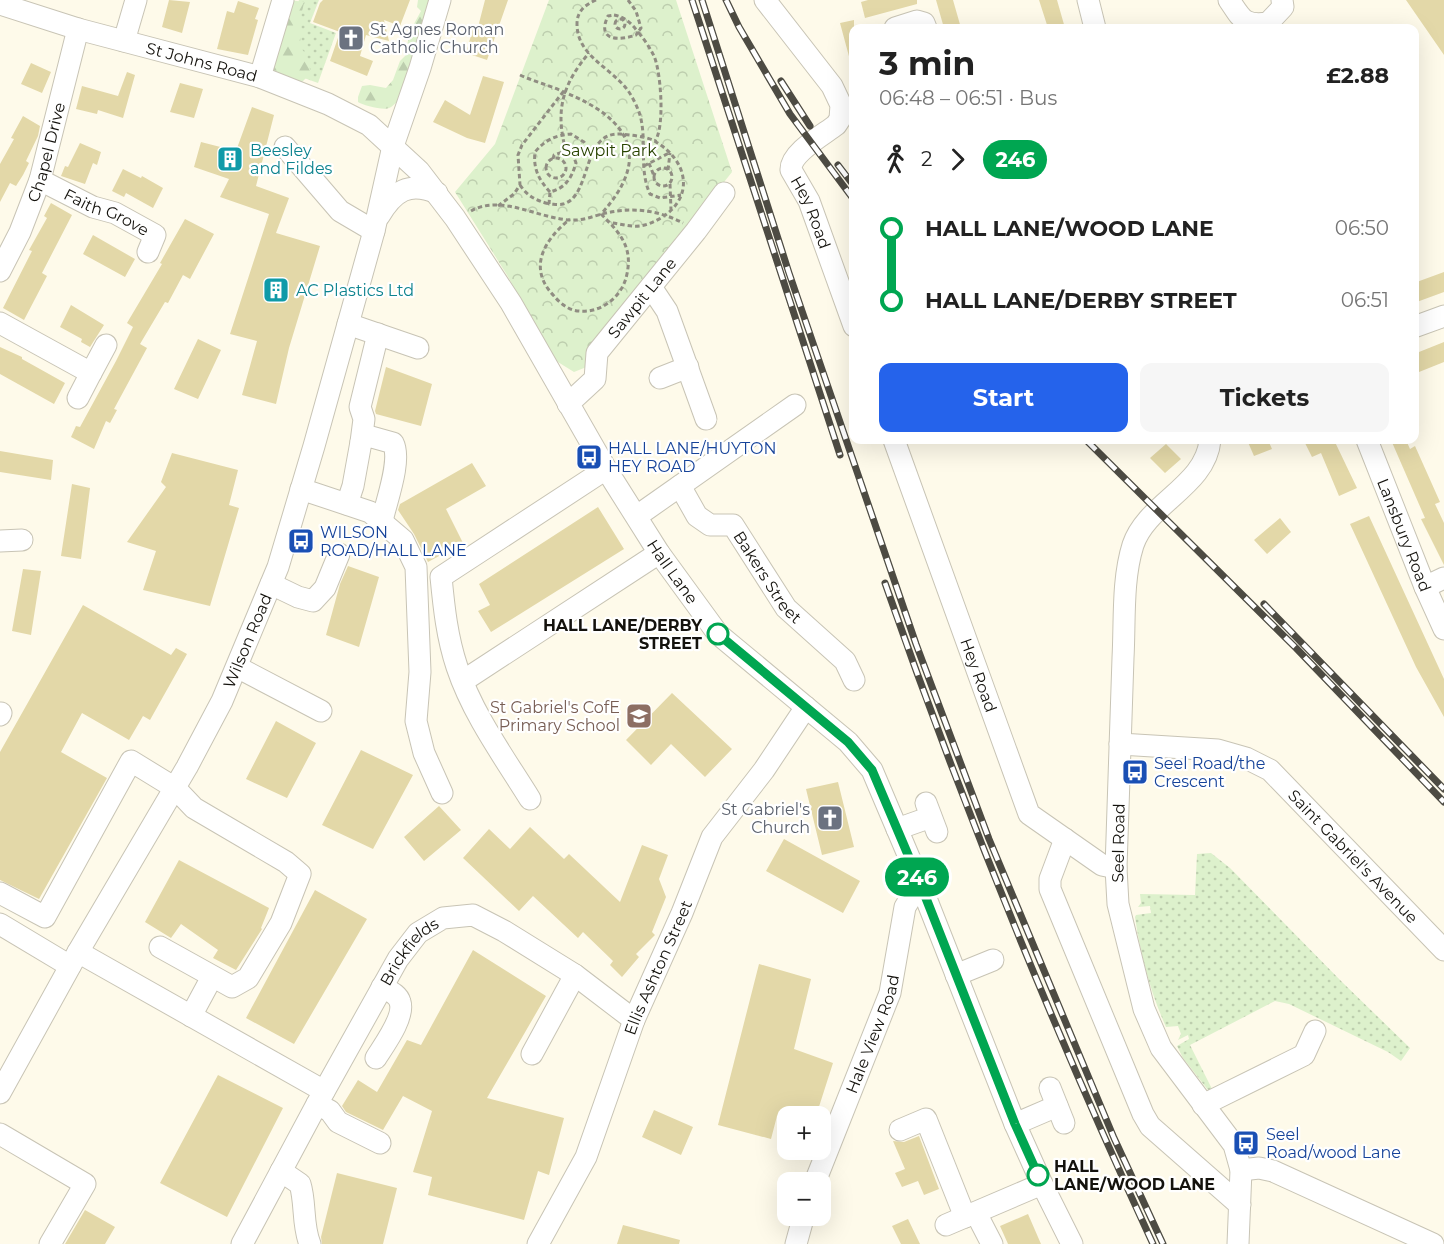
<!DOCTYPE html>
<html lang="en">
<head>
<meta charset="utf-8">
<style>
  body { margin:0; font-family:Montserrat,sans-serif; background:#f6f6f6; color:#222; height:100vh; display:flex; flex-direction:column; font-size:22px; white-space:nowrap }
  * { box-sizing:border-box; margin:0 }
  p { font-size:20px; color:#767676 }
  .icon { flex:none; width:33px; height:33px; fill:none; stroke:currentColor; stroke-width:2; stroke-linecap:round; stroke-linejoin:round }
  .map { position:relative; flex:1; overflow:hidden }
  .panel { position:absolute; left:849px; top:24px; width:570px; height:420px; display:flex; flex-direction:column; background:#fff; border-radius:12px; box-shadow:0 6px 24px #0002 }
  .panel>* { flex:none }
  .badge { padding:0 12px; border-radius:20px; font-size:21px; line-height:39px }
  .controls { position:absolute; left:777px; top:1106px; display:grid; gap:12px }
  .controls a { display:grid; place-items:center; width:54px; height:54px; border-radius:12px; background:#fff; box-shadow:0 6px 24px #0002; font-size:30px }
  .map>.badge { position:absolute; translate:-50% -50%; box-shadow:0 0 0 3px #fff }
  .legs { display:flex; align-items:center; gap:9px; height:66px; padding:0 30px; font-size:20px }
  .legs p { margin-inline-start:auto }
  .summary { display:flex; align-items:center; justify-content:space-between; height:102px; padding:0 30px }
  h1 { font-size:33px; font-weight:700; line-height:45px }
  .button { display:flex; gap:12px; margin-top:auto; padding:12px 30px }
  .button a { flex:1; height:69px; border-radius:12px; background:#2563eb; color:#fff; font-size:24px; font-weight:700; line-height:69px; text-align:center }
  .button a+a { background:#f6f6f6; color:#222 }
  ul { padding:0 30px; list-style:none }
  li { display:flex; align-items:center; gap:21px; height:72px; font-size:22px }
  li i { display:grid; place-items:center; width:9px; height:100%; margin:0 8px; background:currentColor }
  li i::after { content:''; width:15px; height:15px; margin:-8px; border:4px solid; border-radius:50%; background:#fff }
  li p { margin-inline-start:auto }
  li:first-child i { background:linear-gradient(#0000 50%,currentColor 0) }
  li:last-child i { background:linear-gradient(currentColor 50%,#0000 0) }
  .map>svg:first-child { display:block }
</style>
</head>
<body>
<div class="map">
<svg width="1444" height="1244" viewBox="0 0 1444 1244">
  <defs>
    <pattern id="grass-dots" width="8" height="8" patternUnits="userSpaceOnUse" patternTransform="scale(1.5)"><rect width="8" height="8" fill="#ddf1cc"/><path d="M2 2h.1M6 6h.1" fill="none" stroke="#bdceae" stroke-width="1.8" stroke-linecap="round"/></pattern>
    <pattern id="forest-firs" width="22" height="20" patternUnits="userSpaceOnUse" patternTransform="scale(1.5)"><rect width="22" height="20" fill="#ddf1cc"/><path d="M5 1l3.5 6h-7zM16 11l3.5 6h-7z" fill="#bdceae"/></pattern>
    <pattern id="park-crowns" width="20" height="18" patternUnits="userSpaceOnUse" patternTransform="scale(1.5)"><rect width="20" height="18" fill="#ddf1cc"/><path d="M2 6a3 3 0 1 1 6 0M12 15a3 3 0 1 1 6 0" fill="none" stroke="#bdceae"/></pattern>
  </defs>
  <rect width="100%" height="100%" fill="#fefaea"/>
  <!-- grass -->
  <path fill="url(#grass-dots)" d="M299,0H319L310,23L336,33L318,83L276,68Z
    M1211,853L1230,868L1342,982L1410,1048L1401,1061L1388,1052L1289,1004L1275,1001L1190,1045L1213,1091L1208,1090L1183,1058L1177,1046L1189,1039L1188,1035L1178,1040L1181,1034L1178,1026L1166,1027C1151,994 1140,953 1135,917L1136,915L1151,913L1150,906L1138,907L1141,903L1140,894L1195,895L1197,854Z"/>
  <!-- forest -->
  <path fill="url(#forest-firs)" d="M290,0L304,2C303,10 299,19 299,27C300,34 301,40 300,47L306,54L311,73L300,84L271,72L282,24L290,17Z
    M418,0H440L397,102C394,104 392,107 389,108C384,111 362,105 358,102V97L362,86L370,85L386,88L393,80L400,61L406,55L409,33L421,11L417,7Z"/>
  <!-- park -->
  <path fill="url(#park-crowns)" d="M549,0H676L732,172L664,258L589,366L574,372L553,359L507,275L455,192L495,144Z"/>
  <!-- building -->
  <path fill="#e3d8a8" d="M169,0L190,2L182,33L162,27Z
    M323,0H410L400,26L384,20L389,41L366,35L360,56L373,61L367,76L330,61L340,32L313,22L320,3Z
    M485,0H508L487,60L466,53L474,25L478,27Z
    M868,0H917V4L865,18L861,2Z
    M936,0H953L961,28H944Z
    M1039,0H1057L1065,28H1048Z
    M1406,0H1444V55Z
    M238,1L259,8L255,19L258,20L248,55L217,49L227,11L234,13Z
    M854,20V60H850L840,23Z
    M31,63L51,72L42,93L21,84Z
    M127,72L135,75L123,118L98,110L97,114L76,109L82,86L118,96Z
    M483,76L504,82L485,143L467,138L433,122L445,100L470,115Z
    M180,83L203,89L194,118L170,112Z
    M252,107L274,115L256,186L289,198L276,233L320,246L289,348L276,404L242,395L257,341L230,334L269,214L220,197L229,179L194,167L201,142L236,151Z
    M23,116L40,126L38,136L26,161L29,163L23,175L16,186L10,183L0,202V164L14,139L11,138Z
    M80,143L101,152L97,165L93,163L85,184L61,176L65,166L68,167Z
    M123,169L141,178L142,176L163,188L153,208L126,193L124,197L112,191Z
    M51,203L72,215L42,273L47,276L24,320L3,308L32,251L29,250L47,218L44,216Z
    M185,219L214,234L190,279L183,275L168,303L165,302L140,344L147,348L114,409L117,410L110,423L106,421L94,449L71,437L76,426L80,427L116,361L133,327L127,323L162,264L160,263Z
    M93,235L135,259L125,277L83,254Z
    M1444,272V292L1414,303V283Z
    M71,305L104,325L90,347L81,342L82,339L60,327Z
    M198,339L221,350L198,399L174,389Z
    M1444,342V362L1414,374V354Z
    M0,347L22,357V359L65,383L54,404L0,374Z
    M386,367L432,384L421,426L376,414L375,411Z
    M1247,440H1268L1272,449L1254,456Z
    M1315,440H1334L1357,488L1339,496L1321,453L1312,457L1305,443Z
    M1391,440H1406L1410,449L1415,446L1440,502L1435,504L1444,523V565L1421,519L1425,518Z
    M1166,444L1181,459L1165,473L1150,458Z
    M0,451L53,460L51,480L0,472Z
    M172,453L238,470L229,505L239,508L210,606L143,590L156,551L127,542L166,487L161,482Z
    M472,463L486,486L446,509L463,543L428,562L414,534L398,510L400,504Z
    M72,484L90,488L81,559L61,556Z
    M598,507L624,549L491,632L478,611L490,605L479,584Z
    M1369,516L1444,679V717L1416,667L1350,524Z
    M1280,518L1291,532L1267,554L1254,540Z
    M348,566L379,577L359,647L326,635L340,584Z
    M23,569L41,571L31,635L12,631Z
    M83,605L171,655L176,648L187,654L150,720L143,716L129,740L82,713L61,752L107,778L39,899L0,880V752Z
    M672,693L732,749L705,777L671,744L651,765L626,740Z
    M276,721L316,743L287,798L246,779Z
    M361,750L413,775L373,849L322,825Z
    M838,782L854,847L822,855L806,789Z
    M439,806L461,830L424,861L404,837Z
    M530,827L564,859L569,854L620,902L642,845L668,855L659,879L666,897L652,932L655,935L636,954L639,957L622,977L610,965L613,961L583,932L578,938L533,896L519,911L463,858L489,829L510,849Z
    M784,839L860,881L843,913L766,871Z
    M179,860L269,908L261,928L262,929L236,970L213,958L218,950L181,924L171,938L145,922Z
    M315,890L367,919L294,1044L246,1018Z
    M473,950L546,996L487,1098L564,1118L549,1175L538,1171L524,1220L428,1195L432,1177L413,1172L432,1111L403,1096L383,1130L346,1112L342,1106L358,1080L377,1092L407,1040L421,1045Z
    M759,964L811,979L794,1049L833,1063L816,1116H777L771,1139L718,1125Z
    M218,1075L283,1108L227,1217L160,1183Z
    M654,1110L693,1127L681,1155L642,1137Z
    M919,1136L939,1189L924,1195L918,1181L902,1187L895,1173L905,1169L893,1141L904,1142Z
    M337,1173L397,1188L383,1244H322L321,1237Z
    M85,1210L115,1227L105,1244H65Z
    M1028,1214L1041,1244H1008L1000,1226Z
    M908,1219L920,1244H901L892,1226Z
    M623,1225L680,1240L679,1244H617Z"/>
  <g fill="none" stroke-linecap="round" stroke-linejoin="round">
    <defs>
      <g id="minor">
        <path id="s1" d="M765,0L832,86L841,105L840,119L836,125C823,135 790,153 791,170L809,201L854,326"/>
        <path d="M1088,0L1095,28"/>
        <path d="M1229,0C1242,19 1243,26 1268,23L1283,7L1282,0"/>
        <path id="s2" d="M0,4L78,29L260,77L328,104L369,125L419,171L455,218L511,303L606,469L659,553L718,634L848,742L872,770L920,883L1015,1124L1042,1184L1072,1244"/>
        <path d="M895,28L917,21L924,23L926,28"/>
        <path d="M124,41L136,0"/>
        <path d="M260,77L283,0"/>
        <path d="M285,147L340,211L374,231"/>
        <path id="s3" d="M40,180L93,207L115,213L155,235L148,252"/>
        <path d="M379,216C394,191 409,181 437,193"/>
        <path id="s4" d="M0,271L20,232L40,180L78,29"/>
        <path d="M651,287L667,311L706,419"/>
        <path d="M0,323L91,373L106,345"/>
        <path d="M348,324L418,348"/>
        <path d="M1414,327L1444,316"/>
        <path d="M660,378L688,367"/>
        <path d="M78,398L91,373"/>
        <path id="s5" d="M568,404L595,379L597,353L696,231L724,193"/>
        <path id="s6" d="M894,440L1029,814L1102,865L1116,868"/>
        <path d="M1210,440C1206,486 1147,503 1133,545C1122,580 1125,621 1123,658C1121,728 1118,798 1116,868L1118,904L1144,1009L1161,1048L1234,1145L1241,1170L1238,1244"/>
        <path id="s7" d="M1367,440L1425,587L1444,629"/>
        <path d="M361,442L364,419L360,407L378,334"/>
        <path id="s8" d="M680,486L697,516L710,525H733L786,608L845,661L854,680"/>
        <path d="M301,489L370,512L403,540L416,567L420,672L416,721L424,753L442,793"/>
        <path d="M347,504L353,486L361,442L368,436L393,443C402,460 386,502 382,521"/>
        <path d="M637,516L795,405"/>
        <path d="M0,541L22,540"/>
        <path d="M271,584L298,597L313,601L325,588L339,554"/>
        <path d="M1425,587L1444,578"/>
        <path d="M237,667L321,711"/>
        <path d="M463,681L659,553"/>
        <path d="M0,715L1,713"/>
        <path id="s9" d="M1120,744L1218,750L1246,758L1270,770L1444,950"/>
        <path d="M530,799C504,757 473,715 457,667C447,637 444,608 441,577L606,469"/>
        <path d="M926,803L937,832"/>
        <path d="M897,829L931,817"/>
        <path d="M1065,839L1050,879V889L1143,1114L1150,1126L1240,1205"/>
        <path d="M0,893L45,917L131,761L175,788L194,808L286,862L300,874L281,923L248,978L232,987L160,947"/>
        <path d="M0,924L70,966"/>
        <path d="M78,952L324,1091"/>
        <path d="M956,975L993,960"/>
        <path d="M191,1016L212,977"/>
        <path d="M532,1054L575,975"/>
        <path d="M376,1058C384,1045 405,1017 400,1002C398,994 389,991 382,987"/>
        <path d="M1050,1088L1064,1123"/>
        <path id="s10" d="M0,1093L78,952L187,767L222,701L278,567L314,446L374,231L393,146L420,68L440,0"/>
        <path d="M317,1104L330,1111L338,1122L380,1143"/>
        <path d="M1203,1105L1304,1055L1315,1031"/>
        <path d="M1015,1124L1057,1106"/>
        <path d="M900,1130L926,1119L965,1217"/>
        <path d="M0,1134L85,1184L50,1244"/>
        <path d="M1241,1170L1259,1168L1273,1171L1433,1244"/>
        <path d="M281,1171L300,1184C306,1203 302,1225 310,1244"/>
        <path id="s11" d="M815,1182L890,993L905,907L920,883"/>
        <path d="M976,1213L992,1244"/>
        <path d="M946,1225L1042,1184"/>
        <path id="s12" d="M242,1244L317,1104L398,959L418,933L443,918L473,915L504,931L575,975L634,1020"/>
        <path id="s13" d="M538,1244L586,1157L634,1020L682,913L712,837L764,770L806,707"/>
        <path d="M796,1244L804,1215"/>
      </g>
    </defs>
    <!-- minor casing -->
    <use href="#minor" stroke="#c8c4b5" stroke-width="23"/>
    <!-- path -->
    <path stroke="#908d82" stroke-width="3" stroke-dasharray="4.5 3" stroke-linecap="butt" d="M596,0C585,5 577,11 577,24C577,55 608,66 626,88C631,94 636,104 639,112C648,138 638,168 650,194L660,198L681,195
      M628,0L636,11L641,28L638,32C644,39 650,48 654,56C661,72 665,127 655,141
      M614,15C625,17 631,23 638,32L636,35C619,41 596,41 608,16Z
      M615 24a5 5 0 1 1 10 0a5 5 0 1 1-10 0Z
      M520,75C535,82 549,85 564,92C628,118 654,156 601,214C621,234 634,248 626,278C620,300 596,316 573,310C566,308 558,301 554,296C527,268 544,240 570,219
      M566,151C555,111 562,85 589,53
      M546 168a10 10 0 1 1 20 0a10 10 0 1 1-20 0Z
      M553,159L554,155L566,151L573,155L576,163C572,177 566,188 550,192L549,204C553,204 559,205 563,204C592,197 581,132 620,134C630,135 647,136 656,142C688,161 695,197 661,218C654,222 647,225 640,226C630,227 621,224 612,223
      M649,163L654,176
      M644,166L669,153
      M654 177a9 9 0 1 1 18 0a9 9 0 1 1-18 0Z
      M668,170L670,153
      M670,184L671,210
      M520,185C528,197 536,200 549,204
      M550,192C539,180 533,169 535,152C545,140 556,135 571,134L584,142L592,155
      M498,206L514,194L520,185L518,155L522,145L563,92
      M471,211C503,193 541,221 575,220C585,220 597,215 606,213C633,207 658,210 683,223"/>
    <!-- minor -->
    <use href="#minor" stroke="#fff" stroke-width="21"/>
    <defs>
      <path id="rail" d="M692,0L840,455
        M702,0L789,273L916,644L989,839L1114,1138L1163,1244
        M726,0L739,27L790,114L854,200
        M781,81L810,126
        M838,165L854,186
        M1086,440L1296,648L1444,802
        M885,583C963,807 1053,1028 1153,1244
        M1264,604L1444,789"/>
    </defs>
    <!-- rail casing -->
    <use href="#rail" stroke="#4d4b43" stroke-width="7"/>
    <!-- rail -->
    <use href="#rail" stroke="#fff" stroke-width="4.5" stroke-dasharray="14" stroke-linecap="butt"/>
  </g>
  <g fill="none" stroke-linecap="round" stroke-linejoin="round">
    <defs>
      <path id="line-1" d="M718,634L848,742L872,770L920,883L1015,1124L1038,1175"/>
    </defs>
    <!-- line-1 casing -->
    <use href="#line-1" stroke="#fff" stroke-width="14"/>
    <!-- line-1 -->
    <use href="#line-1" stroke="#00a651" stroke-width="9"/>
  </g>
  <!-- icons -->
  <defs>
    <symbol id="church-square" viewBox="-11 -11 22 22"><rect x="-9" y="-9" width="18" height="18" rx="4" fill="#6b7280" stroke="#fff"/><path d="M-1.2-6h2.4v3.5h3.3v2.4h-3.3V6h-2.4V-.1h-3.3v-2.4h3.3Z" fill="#fff"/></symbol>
    <symbol id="building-square" viewBox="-11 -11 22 22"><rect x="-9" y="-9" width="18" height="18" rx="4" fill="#0f9aa8" stroke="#fff"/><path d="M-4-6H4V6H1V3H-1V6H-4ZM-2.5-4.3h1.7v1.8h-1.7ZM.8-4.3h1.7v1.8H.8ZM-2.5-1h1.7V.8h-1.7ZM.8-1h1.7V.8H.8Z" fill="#fff"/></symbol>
    <symbol id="bus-square" viewBox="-11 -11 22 22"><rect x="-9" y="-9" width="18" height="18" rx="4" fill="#1a4fb4" stroke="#fff"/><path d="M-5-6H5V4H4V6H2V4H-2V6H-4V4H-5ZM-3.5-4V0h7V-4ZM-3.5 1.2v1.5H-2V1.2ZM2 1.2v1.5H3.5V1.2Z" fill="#fff"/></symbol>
    <symbol id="school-square" viewBox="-11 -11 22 22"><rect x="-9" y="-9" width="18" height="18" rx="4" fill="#8d6e63" stroke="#fff"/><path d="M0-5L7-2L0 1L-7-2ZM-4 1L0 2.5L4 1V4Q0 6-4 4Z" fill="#fff"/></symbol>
  </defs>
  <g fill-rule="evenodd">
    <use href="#church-square" x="336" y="23" width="30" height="30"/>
    <use href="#building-square" x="215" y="144" width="30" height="30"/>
    <use href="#building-square" x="261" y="275" width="30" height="30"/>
    <use href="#bus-square" x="574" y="442" width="30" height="30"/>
    <use href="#bus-square" x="286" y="526" width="30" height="30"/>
    <use href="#school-square" x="624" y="701" width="30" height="30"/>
    <use href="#bus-square" x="1120" y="757" width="30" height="30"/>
    <use href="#church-square" x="815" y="803" width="30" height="30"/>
    <use href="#bus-square" x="1231" y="1128" width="30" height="30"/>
  </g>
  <!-- markers -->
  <g fill="#fff" stroke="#00a651" stroke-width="3">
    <circle cx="718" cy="634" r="10"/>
    <circle cx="1038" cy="1175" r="10"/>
  </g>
  <g text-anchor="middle" stroke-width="4.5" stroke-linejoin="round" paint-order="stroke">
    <!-- worship labels -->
    <g font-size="16" fill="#5b616d" stroke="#fff" text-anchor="start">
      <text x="370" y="35">St Agnes Roman<tspan x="370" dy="18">Catholic Church</tspan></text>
      <text x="810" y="815" text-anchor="end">St Gabriel's<tspan x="810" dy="18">Church</tspan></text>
    </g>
    <!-- street labels -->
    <g font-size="16" fill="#14120d" stroke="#fff">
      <text dy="6" stroke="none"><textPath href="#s2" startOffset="210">St Johns Road</textPath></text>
      <text dy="6" stroke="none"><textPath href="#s4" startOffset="128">Chapel Drive</textPath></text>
      <text dy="6" stroke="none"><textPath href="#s3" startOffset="74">Faith Grove</textPath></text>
      <text dy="6" stroke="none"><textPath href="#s1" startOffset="264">Hey Road</textPath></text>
      <text dy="6" stroke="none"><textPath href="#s5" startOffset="134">Sawpit Lane</textPath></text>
      <text dy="6" stroke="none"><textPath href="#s7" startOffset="102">Lansbury Road</textPath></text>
      <text dy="6" stroke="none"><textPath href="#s2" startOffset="932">Hall Lane</textPath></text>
      <text dy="6" stroke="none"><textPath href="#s8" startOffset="136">Bakers Street</textPath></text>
      <text dy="6" stroke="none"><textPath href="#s10" startOffset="516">Wilson Road</textPath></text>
      <text dy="6" stroke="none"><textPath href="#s6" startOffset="250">Hey Road</textPath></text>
      <text transform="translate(1118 843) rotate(-89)" y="6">Seel Road</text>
      <text dy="6" stroke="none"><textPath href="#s9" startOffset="274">Saint Gabriel's Avenue</textPath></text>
      <text dy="6" stroke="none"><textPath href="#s12" startOffset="338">Brickfields</textPath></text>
      <text dy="6" stroke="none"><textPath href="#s13" startOffset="302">Ellis Ashton Street</textPath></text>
      <text dy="6" stroke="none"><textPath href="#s11" startOffset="159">Hale View Road</textPath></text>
    </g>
    <!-- culture labels -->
    <g font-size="16" fill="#0d838f" stroke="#fff" text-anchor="start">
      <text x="250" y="156">Beesley<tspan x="250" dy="18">and Fildes</tspan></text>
      <text x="296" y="296">AC Plastics Ltd</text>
    </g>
    <!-- park labels -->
    <g font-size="16" fill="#284300" stroke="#fff">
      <text x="609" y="156">Sawpit Park</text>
    </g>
    <!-- transit labels -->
    <g font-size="16" fill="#164399" stroke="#fff" text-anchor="start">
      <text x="608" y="454">HALL LANE/HUYTON<tspan x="608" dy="18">HEY ROAD</tspan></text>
      <text x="320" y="538">WILSON<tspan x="320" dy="18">ROAD/HALL LANE</tspan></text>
      <text x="1154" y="769">Seel Road/the<tspan x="1154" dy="18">Crescent</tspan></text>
      <text x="1266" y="1140">Seel<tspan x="1266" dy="18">Road/wood Lane</tspan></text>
    </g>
    <!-- stop labels -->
    <g font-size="16" font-weight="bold" fill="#14120d" stroke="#fff" text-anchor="end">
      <text x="702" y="631">HALL LANE/DERBY<tspan x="702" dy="18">STREET</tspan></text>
      <text x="1054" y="1172" text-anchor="start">HALL<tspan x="1054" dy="18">LANE/WOOD LANE</tspan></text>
    </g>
    <!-- education labels -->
    <g font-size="16" fill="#785e54" stroke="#fff" text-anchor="end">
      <text x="620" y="713">St Gabriel's CofE<tspan x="620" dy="18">Primary School</tspan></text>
    </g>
  </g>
</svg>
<div class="controls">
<a>+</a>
<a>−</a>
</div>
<b class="badge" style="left:917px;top:877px;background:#00a651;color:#fff">246</b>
<section class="panel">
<div class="summary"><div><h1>3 min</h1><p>06:48 – 06:51 · Bus</p></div><b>£2.88</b></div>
<div class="legs"><svg class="icon" aria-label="walk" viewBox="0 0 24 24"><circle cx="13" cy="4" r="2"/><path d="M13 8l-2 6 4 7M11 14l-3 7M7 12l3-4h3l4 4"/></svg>2<svg class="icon" aria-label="forward" viewBox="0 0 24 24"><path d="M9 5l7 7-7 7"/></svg><b class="badge" style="background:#00a651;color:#fff">246</b></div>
<ul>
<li><i style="color:#00a651"></i><b>HALL LANE/WOOD LANE</b><p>06:50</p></li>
<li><i style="color:#00a651"></i><b>HALL LANE/DERBY STREET</b><p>06:51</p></li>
</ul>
<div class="button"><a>Start</a><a>Tickets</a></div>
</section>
</div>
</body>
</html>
